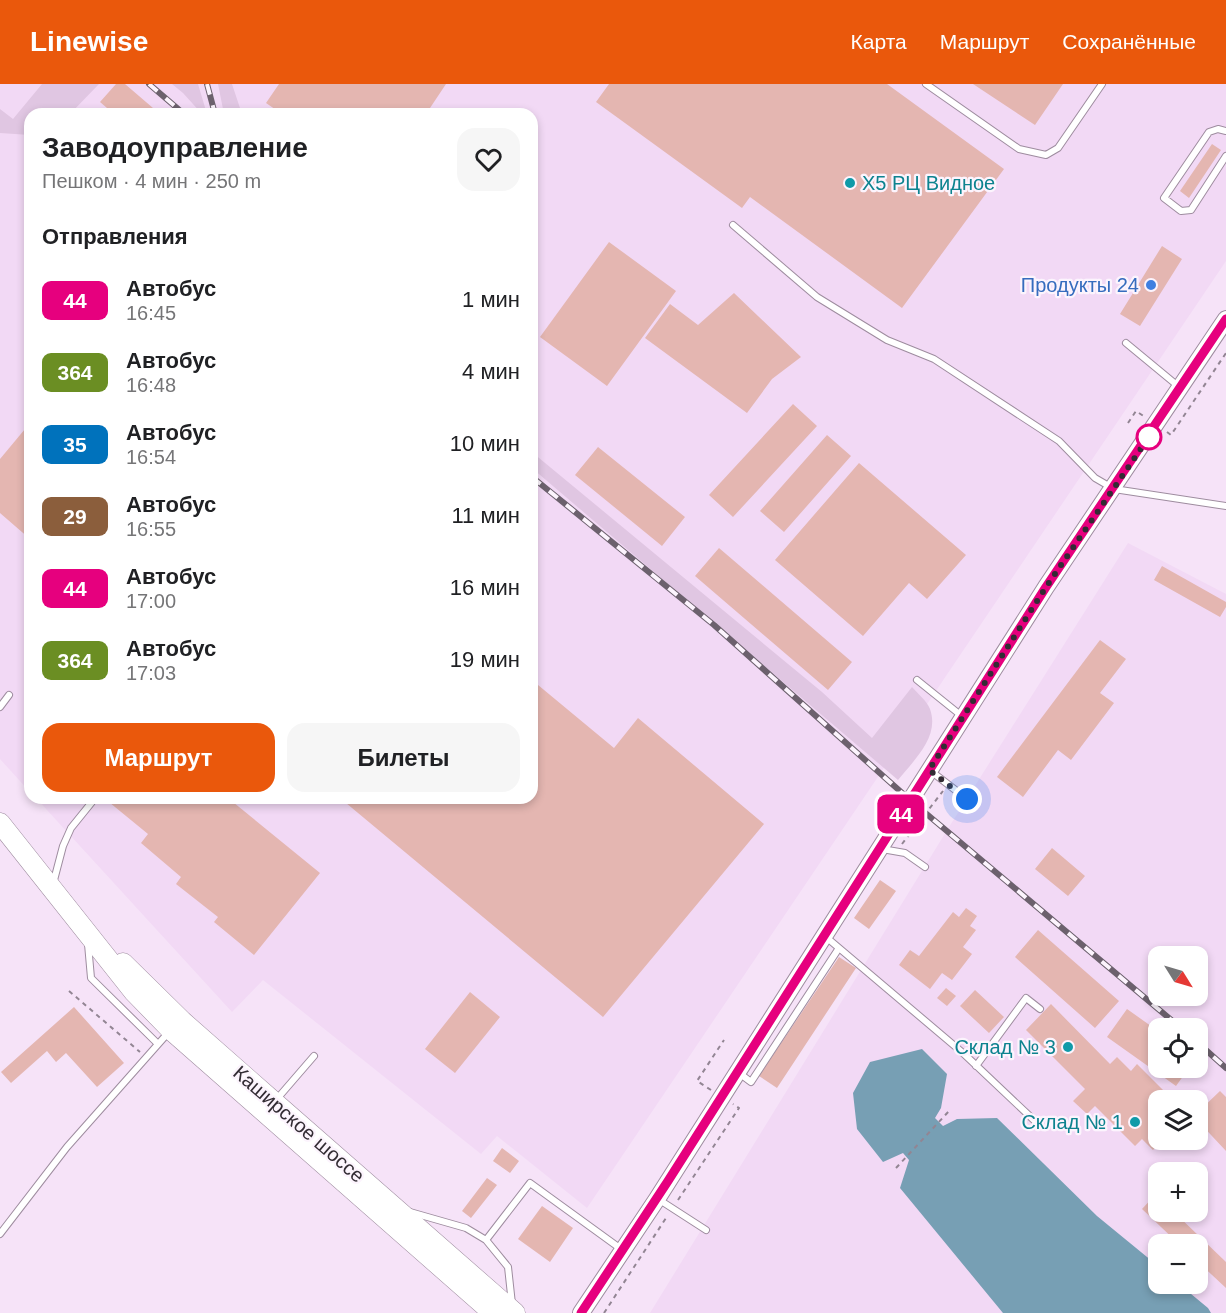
<!DOCTYPE html>
<html lang="ru">
<head>
<meta charset="utf-8">
<style>
  body { margin:0; font-family:Helvetica,sans-serif; background:#f6f6f6; color:#202124; height:100vh; display:flex; flex-direction:column; font-size:22px; white-space:nowrap }
  * { box-sizing:border-box; margin:0 }
  p { font-size:20px; color:#757577 }
  .icon { flex:none; width:33px; height:33px; fill:none; stroke:currentColor; stroke-width:2; stroke-linecap:round; stroke-linejoin:round }
  .map { position:relative; flex:1; overflow:hidden }
  .sheet { position:absolute; left:24px; top:24px; width:514px; height:696px; display:flex; flex-direction:column; background:#fff; border-radius:18px; box-shadow:0 3px 9px #0003 }
  .sheet>* { flex:none }
  .badge { padding:0 12px; border-radius:9px; font-size:21px; line-height:39px }
  .needle { width:39px; rotate:127deg }
  .fabs { position:absolute; left:1148px; top:862px; display:grid; gap:12px }
  .fabs a { display:grid; place-items:center; width:60px; height:60px; border-radius:12px; background:#fff; box-shadow:0 3px 9px #0003; font-size:30px }
  .you { position:absolute; width:30px; height:30px; margin:-15px; border:4px solid #fff; border-radius:50%; background:#1a73e8; box-shadow:0 0 0 9px #1a73e833 }
  .map>.badge { position:absolute; translate:-50% -50%; box-shadow:0 0 0 3px #fff }
  h2 { padding:0 18px; font-size:22px; line-height:54px }
  .round { display:grid; place-items:center; flex:none; width:63px; height:63px; border-radius:18px; background:#f6f6f6 }
  .head { display:flex; align-items:center; justify-content:space-between; height:102px; padding:0 18px }
  h1 { font-size:28px; font-weight:700; line-height:45px }
  .cta { display:flex; gap:12px; margin-top:auto; padding:12px 18px }
  .cta a { flex:1; height:69px; border-radius:18px; background:#ea580c; color:#fff; font-size:24px; font-weight:700; line-height:69px; text-align:center }
  .cta a+a { background:#f6f6f6; color:#202124 }
  ul { padding:0; list-style:none }
  li { display:flex; align-items:center; gap:18px; height:72px; padding:0 18px }
  li div { flex:1 }
  li b { display:block; font-size:22px }
  li em { font-style:normal }
  li .badge { min-width:66px; font-weight:700; text-align:center }
  header { display:flex; align-items:center; gap:36px; box-sizing:border-box; height:84px; padding:0 30px; background:#ea580c; color:#fff }
  header strong { font-size:28px }
  nav { display:flex; gap:33px; margin-inline-start:auto; font-size:21px }
  .map>svg:first-child { display:block }
</style>
</head>
<body>
<header>
<strong>Linewise</strong>
<nav><a>Карта</a><a>Маршрут</a><a>Сохранённые</a></nav>
</header>
<div class="map">
<svg width="1226" height="1229" viewBox="0 0 1226 1229">
  <rect width="100%" height="100%" fill="#f6e3f8"/>
  <!-- built -->
  <path fill="#f2d9f5" fill-rule="evenodd" d="M0,0H1226V177L587,1124L497,1052L481,1070L263,896L232,928L36,714H532V30H30V708L0,675Z
    M1128,459L1226,510V1229H650L949,743ZM1158,873H1197V912H1158ZM1158,945H1197V984H1158ZM1158,1017H1197V1056H1158ZM1158,1089H1197V1128H1158ZM1158,1161H1197V1200H1158Z"/>
  <!-- green -->
  <path fill="#e0c6e2" d="M42,0H99L70,30H30V51L0,49V25L13,35Z
    M172,0H198L207,30H202L183,9Z
    M218,0H232L242,30H224Z
    M533,369L822,608L872,654L912,603C917,609 927,617 930,625C940,653 914,676 898,696L533,385Z"/>
  <!-- water -->
  <path fill="#779fb4" d="M922,965L947,990L941,1024L935,1034L943,1042L957,1035L997,1034L1097,1132L1158,1182V1200H1179L1208,1224L1211,1229H1003L900,1104L909,1076L903,1069L883,1078L857,1045L853,1009L870,978Z"/>
  <!-- building -->
  <path fill="#e4b6b1" d="M116,0H125L160,30H114L100,18Z
    M279,0H446L426,30H282L266,19Z
    M609,0H887L1004,85L902,224L750,113L742,124L596,18Z
    M973,0H1063L1035,41Z
    M1212,60L1221,66L1189,114L1180,107Z
    M609,158L676,207L607,302L540,253Z
    M1162,162L1182,175L1140,242L1120,230Z
    M734,209L801,273L772,295L747,329L645,254L670,220L698,241Z
    M793,320L817,342L733,433L709,411Z
    M30,339V455L0,429V375Z
    M827,351L851,372L784,448L760,427Z
    M598,363L685,433L662,462L575,391Z
    M859,379L966,471L927,515L909,499L863,552L775,476Z
    M719,464L852,578L828,606L695,492Z
    M1162,482L1226,518V523L1220,533L1154,496Z
    M1100,556L1126,575L1100,609L1114,619L1071,676L1058,666L1023,713L997,693Z
    M532,596L614,664L638,634L764,740L603,933L340,714H532Z
    M104,714H228L320,789L254,871L214,838L218,833L176,800L181,793L141,759L148,750Z
    M1052,764L1085,792L1068,812L1035,785Z
    M880,796L896,807L869,845L854,834Z
    M966,824L977,832L970,842L976,846L963,863L972,870L952,896L942,889L930,905L899,881L910,866L919,872L953,828L959,833Z
    M1038,846L1119,917L1095,944L1015,873Z
    M839,873L856,884L777,1004L759,992Z
    M946,904L956,912L947,922L937,914Z
    M975,906L1004,933L989,949L960,922Z
    M470,908L500,933L455,989L425,965Z
    M1051,920L1110,980L1117,973L1131,987L1137,980L1174,1017H1158V1056H1162L1153,1066L1142,1055L1135,1062L1095,1022L1087,1030L1073,1017L1085,1005L1026,946Z
    M74,923L124,979L97,1003L66,969L56,978L47,967L11,999L1,988Z
    M1127,925L1158,947V984H1189L1176,1002L1107,953Z
    M1220,1007L1226,1013V1067L1197,1036V1029Z
    M502,1064L519,1077L510,1089L493,1077Z
    M487,1094L497,1101L471,1134L462,1127Z
    M1155,1111L1158,1113V1128H1174L1226,1178V1204L1197,1177V1161H1180L1142,1125Z
    M542,1122L573,1144L550,1178L518,1155Z"/>
  <g fill="none" stroke-linecap="round" stroke-linejoin="round">
    <defs>
      <path id="lane" d="M926,0L1019,65L1046,71L1058,64L1102,0
        M1226,47L1218,45L1209,48L1164,114L1181,127L1191,126L1226,72
        M733,141L817,213L887,256L934,275L1059,357L1095,394L1114,405L1226,422
        M1126,259L1178,302
        M917,596L963,633
        M0,623L9,611
        M932,688L967,715
        M882,765L905,769L925,783
        M53,800L63,762L71,744L92,718
        M826,853L963,969L1037,1039
        M88,860L91,894L158,960
        M976,982L1026,914L1040,925
        M739,989L751,998L839,864
        M276,1016L314,972
        M658,1115L706,1146
        M410,1128L466,1144L486,1156L530,1099L621,1165
        M0,1150L67,1063L168,949
        M486,1156L508,1183L512,1220"/>
      <path id="secondary" d="M581,1229L657,1115L1046,503L1226,235"/>
      <path id="primary" d="M0,739L134,908L171,946L493,1229
        M123,879L182,937L274,1018L515,1229"/>
    </defs>
    <!-- lane casing -->
    <use href="#lane" stroke="#9e8c9f" stroke-width="8"/>
    <!-- secondary casing -->
    <use href="#secondary" stroke="#9e8c9f" stroke-width="18"/>
    <!-- primary casing -->
    <use href="#primary" stroke="#9e8c9f" stroke-width="21"/>
    <!-- path -->
    <path stroke="#928593" stroke-width="2" stroke-dasharray="4.5 4.5" stroke-linecap="butt" d="M1128,339L1136,327L1145,333
      M1167,348L1171,351L1226,269
      M902,760L943,707
      M69,907L140,968
      M711,1006L697,997L724,956
      M896,1084L950,1026
      M678,1116L739,1024L733,1020
      M604,1229L668,1131"/>
    <!-- lane -->
    <use href="#lane" stroke="#fff" stroke-width="6"/>
    <!-- secondary -->
    <use href="#secondary" stroke="#fff" stroke-width="16"/>
    <!-- primary -->
    <use href="#primary" stroke="#fff" stroke-width="20"/>
    <defs>
      <path id="rail" d="M149,0L184,30
        M207,0L215,30
        M532,393L714,541L910,716L1182,945
        M1197,958L1226,984"/>
    </defs>
    <!-- rail casing -->
    <use href="#rail" stroke="#6c616d" stroke-width="6"/>
    <!-- rail -->
    <use href="#rail" stroke="#fcf4fd" stroke-width="4" stroke-dasharray="11" stroke-linecap="butt"/>
  </g>
  <g fill="none" stroke-linecap="round" stroke-linejoin="round">
    <defs>
      <path id="line" d="M581,1229L668,1097L1046,503L1226,235"/>
    </defs>
    <!-- line casing -->
    <use href="#line" stroke="#fff" stroke-width="14"/>
    <!-- line -->
    <use href="#line" stroke="#e6007e" stroke-width="9"/>
    <!-- walk -->
    <path stroke="#332c34" stroke-width="6" stroke-dasharray="0 10.8" d="M967,715L929,686L1046,503L1149,353"/>
  </g>
  <!-- markers -->
  <g fill="#0f9aa8" stroke="#fcf4fd" stroke-width="2">
    <circle cx="850" cy="99" r="6"/>
    <circle cx="1068" cy="963" r="6"/>
    <circle cx="1135" cy="1038" r="6"/>
  </g>
  <circle fill="#3f7fe0" stroke="#fcf4fd" stroke-width="2" cx="1151" cy="201" r="6"/>
  <circle fill="#fff" stroke="#e6007e" stroke-width="3" cx="1149" cy="353" r="12"/>
  <g text-anchor="middle" stroke-width="4.5" stroke-linejoin="round" paint-order="stroke">
    <!-- culture labels -->
    <g font-size="20" fill="#0d838f" stroke="#fcf4fd" text-anchor="end">
      <text x="862" y="106" text-anchor="start">X5 РЦ Видное</text>
      <text x="1056" y="970">Склад № 3</text>
      <text x="1123" y="1045">Склад № 1</text>
    </g>
    <!-- shop labels -->
    <g font-size="20" fill="#366cbe" stroke="#fcf4fd" text-anchor="end">
      <text x="1139" y="208">Продукты 24</text>
    </g>
    <!-- street labels -->
    <g font-size="20" fill="#332c34" stroke="#fcf4fd">
      <text transform="translate(299 1040) rotate(41)" y="7">Каширское шоссе</text>
    </g>
  </g>
</svg>
<div class="fabs">
<a><svg class="needle" viewBox="-14 -14 28 28"><path d="M0-13l5 13h-10z" fill="#e53935"/><path d="M0 13l5-13h-10z" fill="#757577"/></svg></a>
<a><svg class="icon" aria-label="locate" viewBox="0 0 24 24"><circle cx="12" cy="12" r="6"/><path d="M12 2v4M12 18v4M2 12h4M18 12h4"/></svg></a>
<a><svg class="icon" aria-label="layers" viewBox="0 0 24 24"><path d="M12 4l9 5-9 5-9-5zM3 14l9 5 9-5"/></svg></a>
<a>+</a>
<a>−</a>
</div>
<div class="you" style="left:967px;top:715px"></div>
<b class="badge" style="left:901px;top:730px;background:#e6007e;color:#fff">44</b>
<section class="sheet">
<div class="head"><div><h1>Заводоуправление</h1><p>Пешком · 4 мин · 250 m</p></div><a class="round"><svg class="icon" aria-label="heart" viewBox="0 0 24 24"><path d="M12 20l-8-8c-3-5 5-10 8-4 3-6 11-1 8 4z"/></svg></a></div>
<h2>Отправления</h2>
<ul>
<li><span class="badge" style="background:#e6007e;color:#fff">44</span><div><b>Автобус</b><p>16:45</p></div><em>1 мин</em></li>
<li><span class="badge" style="background:#6b8e23;color:#fff">364</span><div><b>Автобус</b><p>16:48</p></div><em>4 мин</em></li>
<li><span class="badge" style="background:#0072bc;color:#fff">35</span><div><b>Автобус</b><p>16:54</p></div><em>10 мин</em></li>
<li><span class="badge" style="background:#8b5e3c;color:#fff">29</span><div><b>Автобус</b><p>16:55</p></div><em>11 мин</em></li>
<li><span class="badge" style="background:#e6007e;color:#fff">44</span><div><b>Автобус</b><p>17:00</p></div><em>16 мин</em></li>
<li><span class="badge" style="background:#6b8e23;color:#fff">364</span><div><b>Автобус</b><p>17:03</p></div><em>19 мин</em></li>
</ul>
<div class="cta"><a>Маршрут</a><a>Билеты</a></div>
</section>
</div>
</body>
</html>
